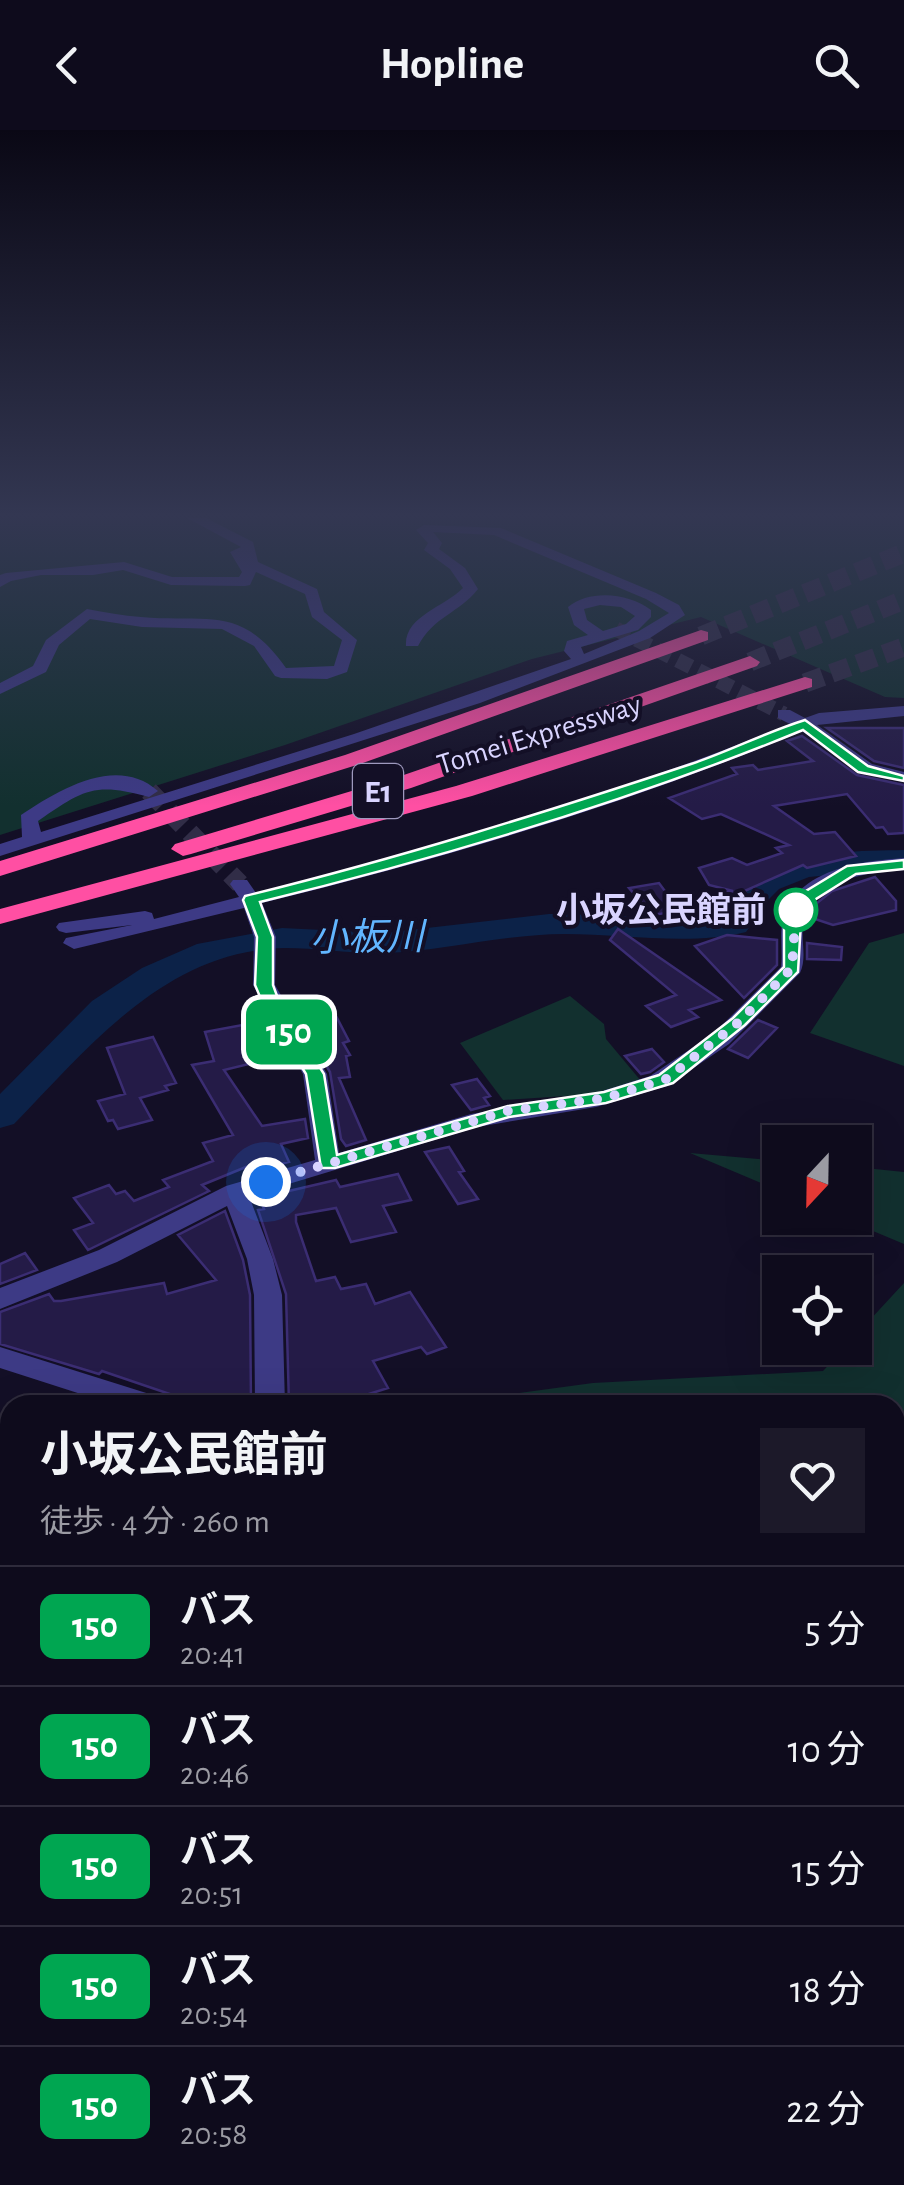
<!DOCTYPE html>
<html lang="ja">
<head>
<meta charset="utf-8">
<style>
  body { margin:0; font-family:"Alegreya Sans","Noto Sans JP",sans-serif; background:#1c1929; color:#f1f3f6; height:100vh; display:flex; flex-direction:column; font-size:38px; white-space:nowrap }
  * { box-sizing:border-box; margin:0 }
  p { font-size:32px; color:#9b9ba3 }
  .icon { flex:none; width:55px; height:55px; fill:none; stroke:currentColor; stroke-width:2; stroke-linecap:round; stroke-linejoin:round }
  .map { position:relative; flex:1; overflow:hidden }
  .panel { position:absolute; left:0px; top:1265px; width:905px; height:790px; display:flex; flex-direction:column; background:#0e0b1c; border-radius:30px 30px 0 0; box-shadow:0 10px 40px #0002,0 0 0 2px #2e2b3b }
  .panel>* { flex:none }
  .badge { padding:0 20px; border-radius:15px; font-size:35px; line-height:65px }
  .needle { width:65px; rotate:202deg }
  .fabs { position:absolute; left:762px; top:995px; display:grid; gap:20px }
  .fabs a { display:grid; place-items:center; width:110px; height:110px; border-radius:0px; background:#0e0b1c; box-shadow:0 10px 40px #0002,0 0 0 2px #2e2b3b; font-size:50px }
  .you { position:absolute; width:50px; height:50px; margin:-25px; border:8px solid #fff; border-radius:50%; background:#1a73e8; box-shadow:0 0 0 15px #1a73e833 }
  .map>.badge { position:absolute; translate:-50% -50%; box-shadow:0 0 0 5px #fff }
  .round { display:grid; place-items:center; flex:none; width:105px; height:105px; border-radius:0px; background:#1c1929 }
  .headline { display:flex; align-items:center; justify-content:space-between; height:170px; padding:0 40px }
  h1 { font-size:48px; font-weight:700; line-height:75px }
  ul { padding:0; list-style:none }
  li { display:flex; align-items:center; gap:30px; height:120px; padding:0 40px; border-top:2px solid #2e2b3b }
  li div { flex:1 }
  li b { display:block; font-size:38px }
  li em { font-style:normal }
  li .badge { min-width:110px; font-weight:700; text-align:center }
  header { display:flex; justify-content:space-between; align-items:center; height:130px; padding:0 40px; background:#0e0b1c; font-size:45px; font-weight:700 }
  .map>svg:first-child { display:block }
</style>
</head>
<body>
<header><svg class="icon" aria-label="back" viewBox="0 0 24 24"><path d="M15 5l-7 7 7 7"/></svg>Hopline<svg class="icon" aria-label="search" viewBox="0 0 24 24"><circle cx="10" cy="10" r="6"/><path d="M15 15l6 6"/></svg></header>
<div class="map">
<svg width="904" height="2055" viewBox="0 0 904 2055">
  <rect width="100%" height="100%" fill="#130f26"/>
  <!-- green -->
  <path fill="#12302f" d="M0,388H904V568L885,567L701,487L532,529L285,615L0,705Z
    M904,803V936L810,903L869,813Z
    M570,866L604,894L606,909L641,951L597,964L503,970L460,913Z
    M690,1023L780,1031V1061Z
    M855,1037L904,1042V1114L842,1088H855Z
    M904,1153V1449L895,1447V1275L445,1273L593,1253L823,1241L845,1218H855V1206Z"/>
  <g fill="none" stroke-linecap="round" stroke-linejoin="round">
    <!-- stream -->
    <path stroke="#0c2248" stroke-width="8" d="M0,1436L10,1434"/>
    <!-- river -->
    <path fill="#0c2248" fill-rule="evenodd" d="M904,720V738L809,747L779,759L768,770H744L740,763C769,720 857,721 904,720Z
      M549,784C599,784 649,788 699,790C716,790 729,784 746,788L751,795L746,802C691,816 623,804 565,804C504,804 444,821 384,823C351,824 318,818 285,818C166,820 90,916 14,994L0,998V964L92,871L142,838L197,814L282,798L383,803Z"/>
  </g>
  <!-- building -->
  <path fill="#241b47" stroke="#3b2d73" stroke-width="2.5" d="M827,598H904V638L874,631Z
    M802,606L857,645L904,655V703L888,704L883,697L876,698L847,664L774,676L814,704L835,702L856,726L807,738L803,735L740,763L742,774L671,790L665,783L653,785L629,758L659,753L673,772L733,761L709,755L699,738L732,728L747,735L782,723L776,718L789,715L721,684L702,689L669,668L737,644L732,638L753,635L758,640L813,631L787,611Z
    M875,747L896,771V780L833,795L809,787L817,773L832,761Z
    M618,799L721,870L689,880L698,887L671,897L646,876L676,865L610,810Z
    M727,805L777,810V835L744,868L695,816Z
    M807,813L842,817L841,830L807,829Z
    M335,884L349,911L343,913L350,925L346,926L350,947L339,948L366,1010L346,1016L341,1009L330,942L300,891Z
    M269,890L277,906L262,909L273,928L224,940L262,996L305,989L308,1008L281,1014L289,1032L248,1042L246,1037L202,1055L209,1061L88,1120L74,1100L93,1093L74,1068L109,1055L116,1064L125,1061L134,1071L169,1057L163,1050L213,1031L203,1013L233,1005L192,935L214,931L205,902Z
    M758,890L777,898L748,928L728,919Z
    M153,907L176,953L165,956L168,960L140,968L152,990L118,999L113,990L108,991L98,971L125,964L107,918Z
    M652,919L664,932L650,942L641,944L625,926Z
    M477,949L490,966L484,968L489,975L471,980L452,955Z
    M449,1017L464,1041L459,1042L478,1069L458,1074L425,1022Z
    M398,1044L411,1070L383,1076L396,1102L351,1112L336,1078L296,1085V1092L316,1151L335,1147L341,1159L366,1154L375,1174L410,1162L446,1217L427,1224L421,1217L373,1231L388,1258L334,1275H289L286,1164L258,1080L264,1079L262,1074L278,1071L276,1064L336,1050L340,1057Z
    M225,1081L243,1130L250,1165L251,1275H202L102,1241L99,1244L0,1214V1182L49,1164L54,1171H61L164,1153L167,1164L216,1150L178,1105Z
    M25,1123L37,1140L0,1154V1134Z"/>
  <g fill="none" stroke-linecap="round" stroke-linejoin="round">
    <!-- minor-tunnel-far1 -->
    <path stroke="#312d47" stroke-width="15" stroke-dasharray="15 8" stroke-linecap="butt" d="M616,499L784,584"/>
    <!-- minor-tunnel -->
    <path stroke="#312d47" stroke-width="19" stroke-dasharray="19 10" stroke-linecap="butt" d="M149,661L240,754"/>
    <!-- highway-tunnel -->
    <path stroke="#312d47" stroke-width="19" stroke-dasharray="19 9" stroke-linecap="butt" d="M701,506L904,423
      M750,532L904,470
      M805,553L904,517"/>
    <!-- minor -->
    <path fill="#3d3a85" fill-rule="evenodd" d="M187,388H206L253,412L258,432L317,459L324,482L357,510L347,542L327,549L281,548L275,546L254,516L222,499L142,497L90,489L59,515L46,542L0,564V553L33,536L46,510L87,479C105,482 123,486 141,487C209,493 241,474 286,538L334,536L342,510L312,487L305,464L256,442L250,455L245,456L171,455L123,440L93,445H41L11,451L0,457V445L6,443L124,432L172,447H239L242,442L230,422L241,417Z
      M424,395L501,398L656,463L679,475L685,485L650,508L480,573L0,726V714L22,707L21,685C58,660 117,624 158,661L149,667C95,652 84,659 38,691L41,702L354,604L571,529L564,521L567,511L588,505L574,495L568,477C590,459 629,463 651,480V487L638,500L581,517L584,524L639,501L669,483L646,469L494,405L433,402L442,413L439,419L465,438L478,459C458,484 434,486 418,516H406C404,486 445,477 463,458L450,439L424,420L428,413L416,400ZM600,475L621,477L635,486L626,494L603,501L587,490L584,479Z
      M904,576V586L817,595L872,634L904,642V652L859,642L802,601C629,674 445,728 262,773L276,807L275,855L327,944L339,1023L471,984L596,963L650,946L713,904L781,837C783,821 779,804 783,789C797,739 861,731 904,728V740C867,742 808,750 803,796C801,812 807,828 800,843L729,914L667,956L596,977L477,997L249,1066L273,1129L282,1165L285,1275H255L254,1165L247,1129L227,1076L117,1132L0,1179V1158L99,1120L226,1056L315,1030L303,944L253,855L254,807L244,778L74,819L63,813L66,808L132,795L66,803L59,801L56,797L59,793L145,781L152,783L154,789L239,767L230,754L233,750H247L256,763C437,718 618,664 790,594L778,588V580H790L805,588L819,583Z
      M0,1217L159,1267L164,1275H115L0,1238Z
      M0,1455L10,1459V1487L0,1483Z
      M904,1573V1613L895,1617V1576Z"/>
    <!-- highway -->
    <path fill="#ff4fa3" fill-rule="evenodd" d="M701,500L708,502V510L360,634L0,746V731L345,625Z
      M750,526L760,532L757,536L411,658L191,724L183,726L171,719L175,714L395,648Z
      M805,547L812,549V557L472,666L0,794V779L456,656Z"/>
  </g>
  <!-- sky -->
  <linearGradient id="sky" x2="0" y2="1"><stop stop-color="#0a0815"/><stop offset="0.57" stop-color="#333752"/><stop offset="1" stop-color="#333752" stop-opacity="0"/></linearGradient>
  <rect width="904" height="676" fill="url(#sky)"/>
  <!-- line -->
  <path fill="#00a651" stroke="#fff" stroke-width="2.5" d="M805,590L868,636L904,646V651L858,642L803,600C628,672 444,727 260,772L273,807V855L280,874L324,944L337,1025L508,976L604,962L659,945L733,888L784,837V792L787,781L801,764L847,736L904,730V739L856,744L813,771L801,792L798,842L745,895L673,953L606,973L509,987L335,1038H321L306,944L263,874L255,855L257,807L243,770L245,766C396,729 543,683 691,634C730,621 766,602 805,590Z"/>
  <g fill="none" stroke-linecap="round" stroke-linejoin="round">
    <!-- walk -->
    <path stroke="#d9d4ff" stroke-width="10" stroke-dasharray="0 18" d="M266,1052L508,981L606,968L666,949L739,892L792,838L796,780"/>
  </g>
  <!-- markers -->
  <circle fill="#fff" stroke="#00a651" stroke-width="5" cx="796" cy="780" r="20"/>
  <g text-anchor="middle" stroke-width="8" stroke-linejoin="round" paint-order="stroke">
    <!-- far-street labels -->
    <g font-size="30" fill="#d9d4ff" stroke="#130f26">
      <text transform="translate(539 604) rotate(-17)" y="10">Tomei Expressway</text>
    </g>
    <!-- shield labels -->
    <rect fill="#130f26" stroke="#9e99be" stroke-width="2.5" x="353" y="634" width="50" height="54" rx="8"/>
    <g font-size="32" font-weight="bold" fill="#d9d4ff">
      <text x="378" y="672">E1</text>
    </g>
    <!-- stop labels -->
    <g font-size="35" font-weight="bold" fill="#d9d4ff" stroke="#130f26" text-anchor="end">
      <text x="766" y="792">小坂公民館前</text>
    </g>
    <!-- water labels -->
    <g font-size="38" font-style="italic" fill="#62b6ff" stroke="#130f26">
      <text transform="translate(367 807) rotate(-1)" y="13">小板川</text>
    </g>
  </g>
</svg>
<div class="fabs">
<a><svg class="needle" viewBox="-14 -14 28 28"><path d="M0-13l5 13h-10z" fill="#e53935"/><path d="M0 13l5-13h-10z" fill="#9b9ba3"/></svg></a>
<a><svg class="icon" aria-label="locate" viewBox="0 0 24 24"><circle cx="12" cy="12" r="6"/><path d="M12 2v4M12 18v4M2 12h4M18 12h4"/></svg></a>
</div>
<div class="you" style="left:266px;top:1052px"></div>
<b class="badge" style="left:289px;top:902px;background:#00a651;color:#fff">150</b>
<section class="panel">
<div class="headline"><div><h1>小坂公民館前</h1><p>徒歩 · 4 分 · 260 m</p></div><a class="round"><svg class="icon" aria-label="heart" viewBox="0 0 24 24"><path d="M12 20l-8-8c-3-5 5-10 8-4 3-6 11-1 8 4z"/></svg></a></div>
<ul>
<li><span class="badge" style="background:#00a651;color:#fff">150</span><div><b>バス</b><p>20:41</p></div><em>5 分</em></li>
<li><span class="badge" style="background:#00a651;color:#fff">150</span><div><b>バス</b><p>20:46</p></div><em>10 分</em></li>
<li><span class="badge" style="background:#00a651;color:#fff">150</span><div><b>バス</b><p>20:51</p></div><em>15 分</em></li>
<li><span class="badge" style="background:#00a651;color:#fff">150</span><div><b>バス</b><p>20:54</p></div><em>18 分</em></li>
<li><span class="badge" style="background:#00a651;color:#fff">150</span><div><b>バス</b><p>20:58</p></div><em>22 分</em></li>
</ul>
</section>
</div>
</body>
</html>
